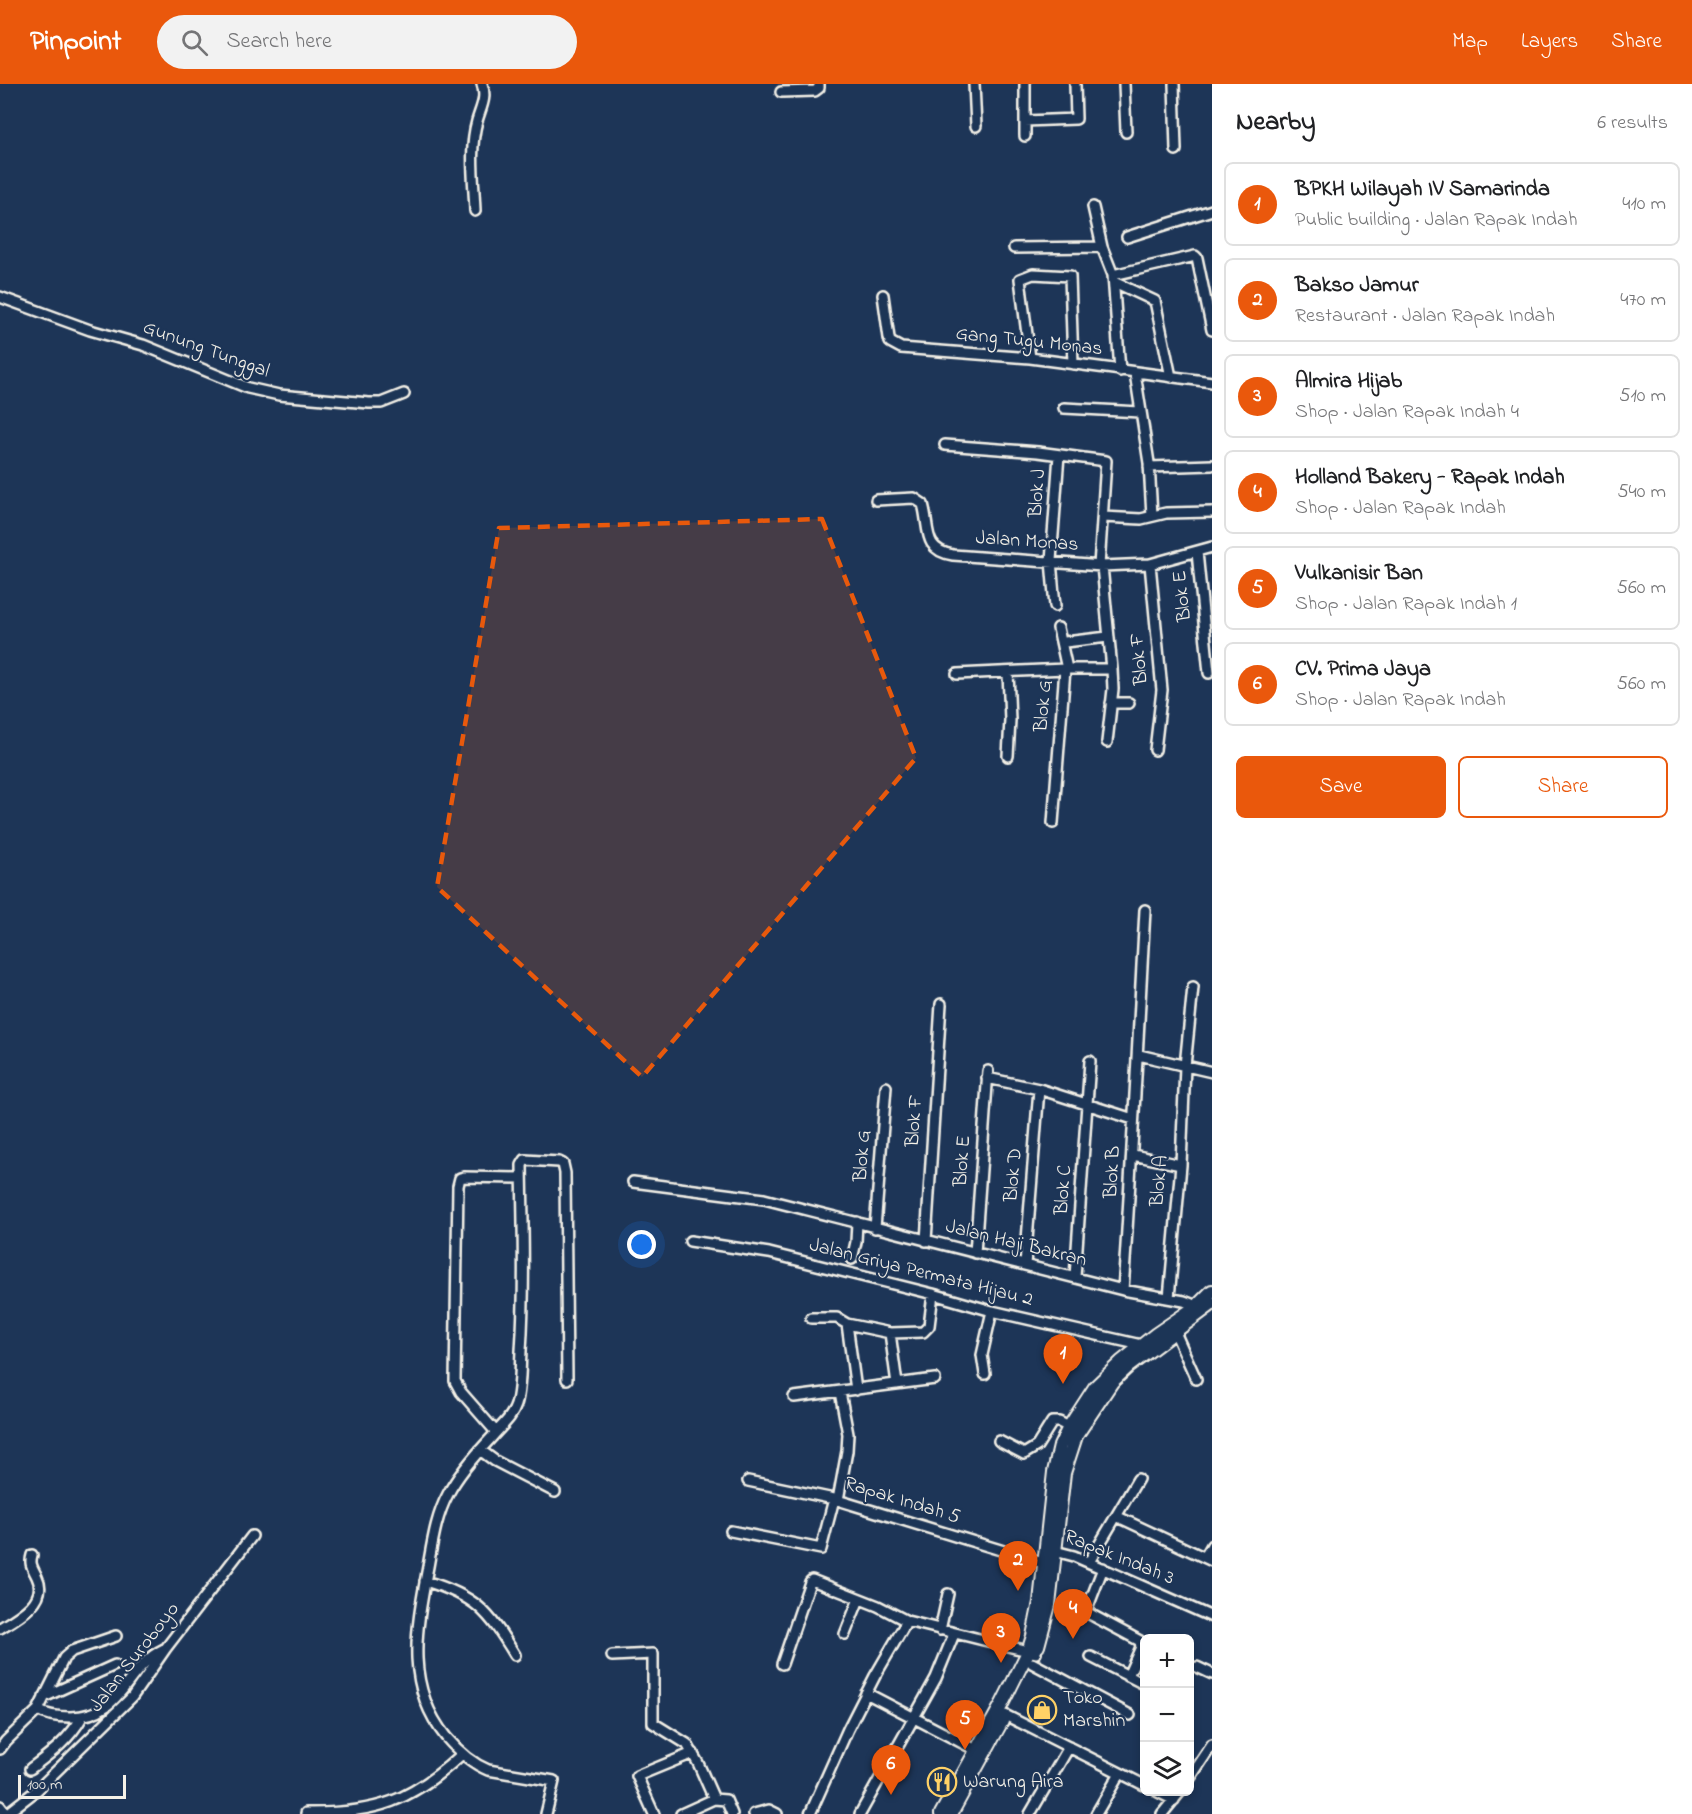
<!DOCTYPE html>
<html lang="en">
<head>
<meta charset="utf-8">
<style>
  :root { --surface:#fff; --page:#f2f2f2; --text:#202124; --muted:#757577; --line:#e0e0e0; --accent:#ea580c }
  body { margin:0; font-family:"Indie Flower",sans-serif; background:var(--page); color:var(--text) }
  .controls { position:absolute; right:18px; bottom:18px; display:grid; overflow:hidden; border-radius:9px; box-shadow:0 3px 9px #0003 }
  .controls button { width:54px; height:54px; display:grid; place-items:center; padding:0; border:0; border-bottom:2px solid var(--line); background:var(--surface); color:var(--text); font:30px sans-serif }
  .scale { position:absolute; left:18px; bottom:15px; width:108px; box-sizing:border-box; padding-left:6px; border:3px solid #f4f1e8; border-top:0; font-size:16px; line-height:21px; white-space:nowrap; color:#f4f1e8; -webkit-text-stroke:4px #1d3557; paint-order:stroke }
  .you { position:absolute; left:642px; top:1161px; width:21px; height:21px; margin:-15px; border:4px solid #fff; border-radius:50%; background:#1a73e8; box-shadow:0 0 0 9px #1a73e833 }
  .badge { display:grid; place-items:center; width:39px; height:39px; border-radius:50%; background:var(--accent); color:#fff; font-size:20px; font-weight:700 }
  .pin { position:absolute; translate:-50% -50px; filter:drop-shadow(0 2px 3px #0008) }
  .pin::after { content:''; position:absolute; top:32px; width:21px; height:18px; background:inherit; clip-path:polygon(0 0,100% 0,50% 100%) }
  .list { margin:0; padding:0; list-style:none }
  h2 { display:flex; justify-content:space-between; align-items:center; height:78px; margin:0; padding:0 24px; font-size:26px }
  h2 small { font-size:20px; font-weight:400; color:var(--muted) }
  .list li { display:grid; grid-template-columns:39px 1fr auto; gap:18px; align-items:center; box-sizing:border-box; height:84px; margin:0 12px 12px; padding:0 12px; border:2px solid var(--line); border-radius:9px }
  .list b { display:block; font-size:22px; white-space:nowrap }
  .list p { margin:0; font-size:20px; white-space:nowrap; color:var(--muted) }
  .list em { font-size:20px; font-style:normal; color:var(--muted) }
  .actions { display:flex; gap:12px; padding:18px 24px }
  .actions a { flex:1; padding:14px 0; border:2px solid var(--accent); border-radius:9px; text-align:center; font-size:21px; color:var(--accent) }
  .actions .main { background:var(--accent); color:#fff }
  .icon { flex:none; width:33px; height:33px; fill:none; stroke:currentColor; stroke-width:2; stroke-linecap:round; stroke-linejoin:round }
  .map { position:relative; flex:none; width:1212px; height:1730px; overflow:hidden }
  header { display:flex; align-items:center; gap:36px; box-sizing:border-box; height:84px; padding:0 30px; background:var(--accent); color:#fff }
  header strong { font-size:28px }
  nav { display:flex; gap:33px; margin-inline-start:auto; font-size:21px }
  .search { width:420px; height:54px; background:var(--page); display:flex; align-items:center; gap:15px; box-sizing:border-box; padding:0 21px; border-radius:33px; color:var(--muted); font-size:22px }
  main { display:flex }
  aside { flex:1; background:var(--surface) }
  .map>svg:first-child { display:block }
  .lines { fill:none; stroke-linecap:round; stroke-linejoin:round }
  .street-casing { stroke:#f4f1e8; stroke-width:14 }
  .secondary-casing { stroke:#f4f1e8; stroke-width:16 }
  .street { stroke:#1d3557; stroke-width:9 }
  .secondary { stroke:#1d3557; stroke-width:12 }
  .marked { fill:#e8590c; fill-opacity:0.2; stroke:#e8590c; stroke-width:4.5; stroke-dasharray:12 8; stroke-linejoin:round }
  .labels { text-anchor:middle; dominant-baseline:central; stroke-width:4.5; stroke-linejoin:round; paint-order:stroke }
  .street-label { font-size:20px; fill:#f4f1e8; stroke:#1d3557 }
  .poi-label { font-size:20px; fill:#f4f1e8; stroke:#1d3557; text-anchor:start }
</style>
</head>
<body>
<header>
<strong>Pinpoint</strong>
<div class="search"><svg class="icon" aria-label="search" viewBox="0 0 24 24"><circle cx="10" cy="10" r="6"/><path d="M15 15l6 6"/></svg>Search here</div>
<nav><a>Map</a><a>Layers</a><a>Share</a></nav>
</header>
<main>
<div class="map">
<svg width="1212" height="1730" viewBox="0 0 1212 1730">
  <rect width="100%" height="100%" fill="#1d3557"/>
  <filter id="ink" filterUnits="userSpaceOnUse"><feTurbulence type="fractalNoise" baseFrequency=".0167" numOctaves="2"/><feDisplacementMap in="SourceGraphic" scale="12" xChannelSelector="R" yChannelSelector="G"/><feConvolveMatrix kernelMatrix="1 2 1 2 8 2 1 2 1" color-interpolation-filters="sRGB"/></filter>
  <g filter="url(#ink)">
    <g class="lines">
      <g class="street-casing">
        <path id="street" d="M 974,0 L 976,42
          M 1025,0 L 1025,52
          M 1124,0 L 1126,48
          M 1174,0 L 1176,66
          M 781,8 L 815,7 L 819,4 L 819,0
          M 1025,37 L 1076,35 L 1075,0
          M 1093,123 L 1102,163 L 1113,191 L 1120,287
          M 475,127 C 474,98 469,65 477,37 C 481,23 487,14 482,0
          M 1127,153 L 1212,126
          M 1014,164 L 1102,163
          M 1113,191 L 1195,172 L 1197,174 L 1212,246
          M 1114,198 L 1155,217 L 1171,293
          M 883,211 L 889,254 L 890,258 L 901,264 L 1030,274 L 1212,298
          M 0,213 L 90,246 L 143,261 L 248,304 L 279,311 L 369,319 L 381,319 L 404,310
          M 1030,274 L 1020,195 L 1033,190 L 1070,192 L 1073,280
          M 1135,289 L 1149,379 L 1152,432
          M 1064,324 L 1140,328
          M 945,361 L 1038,368 L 1106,377 L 1099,482
          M 1149,383 L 1212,381
          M 876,416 L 914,414 L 923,420 C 930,444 922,466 953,471 L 1102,482 L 1150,480 L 1212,463
          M 1103,433 L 1141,435 L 1166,429 L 1212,428
          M 1197,468 L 1209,589
          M 1150,480 L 1162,606 L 1155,666
          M 1055,522 L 1051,477 L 1059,371
          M 1058,544 L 1067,585
          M 1065,558 L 1108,553
          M 1008,588 L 1010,636 L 1008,672
          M 957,590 L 1065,585
          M 1111,619 L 1129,619
          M 1107,658 L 1113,605 L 1112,585
          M 1053,739 L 1065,585 L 1112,585 L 1102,482
          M 1139,971 L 1212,988
          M 987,994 L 1039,1005 L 1133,1035
          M 1133,1071 L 1181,1081
          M 633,1098 L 764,1115 L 1123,1206 L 1184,1217 L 1197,1222
          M 875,1144 L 886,1003
          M 690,1157 L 769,1169 L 933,1210 L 992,1227 L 1141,1261
          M 926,1157 L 941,920
          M 975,1169 L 988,987
          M 852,1175 L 856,1158 L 857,1138
          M 1025,1181 L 1039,1005
          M 1075,1193 L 1090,977
          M 1123,1206 C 1132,1079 1138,953 1145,826
          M 1169,1214 L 1181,1081 L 1185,982 L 1193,903
          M 811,1234 L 837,1234 L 847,1240 L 890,1249 L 923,1248 L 929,1242 L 933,1210
          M 847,1240 L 856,1306
          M 1175,1248 L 1196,1295
          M 890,1249 L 897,1300
          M 985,1290 L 982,1271 L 992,1227
          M 794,1313 L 935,1295
          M 496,1348 L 461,1308 L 455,1297 L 458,1102 L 460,1094 L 464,1093 L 522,1094
          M 999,1357 L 1024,1370 L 1037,1362 L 1052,1338 L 1059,1338 L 1069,1343
          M 480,1366 L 495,1377 L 555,1408
          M 748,1397 L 834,1415 L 1043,1479
          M 838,1416 L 847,1367 L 848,1350 L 840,1308
          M 1116,1432 L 1212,1477
          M 731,1447 L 821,1465 L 834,1415
          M 1051,1466 L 1074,1472 L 1212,1533
          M 1205,1473 L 1212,1461
          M 1089,1478 L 1138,1395
          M 1103,1484 L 1086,1528 L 1140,1557 L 1141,1563 L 1128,1592
          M 425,1497 C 476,1512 488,1527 515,1571
          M 0,1544 C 17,1534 49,1517 37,1493 C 33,1484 29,1481 32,1471
          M 940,1546 L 948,1510
          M 845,1550 L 859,1515
          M 612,1572 L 653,1570 L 653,1639 L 687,1660 L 698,1679 L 714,1715 L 726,1716 L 732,1730
          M 1091,1573 L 1144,1600
          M 1032,1579 L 1130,1631
          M 782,1580 L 810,1498 L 812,1496 L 878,1522 L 907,1537 L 1036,1569
          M 1197,1583 L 1212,1590
          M 866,1609 L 976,1666
          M 44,1613 L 115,1581
          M 38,1626 C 47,1632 59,1633 70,1633 C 125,1632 123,1585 164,1565
          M 1005,1631 L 1144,1701
          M 0,1665 L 6,1657 L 38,1626 L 64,1574 L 72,1567 L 116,1552
          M 30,1685 C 51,1669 69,1656 82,1633
          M 1190,1694 L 1212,1661
          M 1158,1708 L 1174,1716
          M 0,1722 L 6,1730 L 37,1706 L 132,1613 L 166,1564 L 252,1452
          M 306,1729 C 376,1730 412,1717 462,1670
          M 546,1730 L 554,1697 L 488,1686 C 471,1679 458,1667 446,1653 C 405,1602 416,1547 427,1488 C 432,1462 435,1434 448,1410 C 459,1389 476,1370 492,1353 C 501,1342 512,1334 516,1321 C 521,1304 520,1284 521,1267 C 525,1205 523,1143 522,1081 L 525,1076 L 559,1078 L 563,1080 L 565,1089 L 567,1295
          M 654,1730 L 637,1692 L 693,1669
          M 681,1730 L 714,1715
          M 754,1730 L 769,1726 L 777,1730
          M 810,1730 L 848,1645 L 875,1592 L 907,1537
          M 860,1730 L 936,1594 L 954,1550
          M 1030,1730 L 1069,1663
          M 1096,1730 L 1120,1689
          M 1162,1730 L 1180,1708"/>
      </g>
      <g class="secondary-casing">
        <path id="secondary" d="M 1038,1562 L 1049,1521 L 1064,1389 L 1076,1352 L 1112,1298 L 1129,1282 L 1212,1220
          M 941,1730 L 1002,1620 L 1028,1568 L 1033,1552 L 1040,1518 L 1054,1388 L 1060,1362 L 1069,1343 L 1095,1303 L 1121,1278 L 1156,1250 L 1197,1222 L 1212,1207
          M 951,1730 L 1002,1637"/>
      </g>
      <use href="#street" class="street"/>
      <use href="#secondary" class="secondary"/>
    </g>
  </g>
  <path class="marked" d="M 822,435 L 916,674 L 642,993 L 437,803 L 499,444 Z"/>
  <defs>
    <g id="shop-ring" transform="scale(1.5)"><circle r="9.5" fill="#1d3557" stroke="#ffd166" stroke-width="1.5"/><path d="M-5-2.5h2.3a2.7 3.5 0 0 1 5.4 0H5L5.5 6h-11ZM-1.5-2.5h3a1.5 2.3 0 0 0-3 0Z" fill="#ffd166"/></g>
    <g id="restaurant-ring" transform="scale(1.5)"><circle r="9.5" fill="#1d3557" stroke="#ffd166" stroke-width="1.5"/><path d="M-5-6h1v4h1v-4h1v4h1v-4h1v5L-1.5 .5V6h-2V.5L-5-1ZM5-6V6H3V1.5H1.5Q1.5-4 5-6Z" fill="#ffd166"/></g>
  </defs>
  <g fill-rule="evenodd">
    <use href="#shop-ring" x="1042" y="1626"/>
    <use href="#restaurant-ring" x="942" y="1698"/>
  </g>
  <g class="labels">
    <g class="street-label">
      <text transform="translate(1029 258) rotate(6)">Gang Tugu Monas</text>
      <text transform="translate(206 266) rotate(20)">Gunung Tunggal</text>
      <text transform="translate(1038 409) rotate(-86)">Blok J</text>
      <text transform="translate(1027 458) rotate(4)">Jalan Monas</text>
      <text transform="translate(1183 512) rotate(-96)">Blok E</text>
      <text transform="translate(1140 575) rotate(-95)">Blok F</text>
      <text transform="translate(1044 622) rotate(-85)">Blok G</text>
      <text transform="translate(915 1037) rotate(-86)">Blok F</text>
      <text transform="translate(863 1072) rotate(-86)">Blok G</text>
      <text transform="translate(963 1077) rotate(-86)">Blok E</text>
      <text transform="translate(1113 1088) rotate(-87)">Blok B</text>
      <text transform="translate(1014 1091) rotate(-85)">Blok D</text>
      <text transform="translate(1160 1097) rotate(-85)">Blok A</text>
      <text transform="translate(1064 1106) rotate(-86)">Blok C</text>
      <text transform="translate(1016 1160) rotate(14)">Jalan Haji Bakran</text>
      <text transform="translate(921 1189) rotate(14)">Jalan Griya Permata Hijau 2</text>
      <text transform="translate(902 1417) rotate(17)">Rapak Indah 5</text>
      <text transform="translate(1119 1474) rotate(22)">Rapak Indah 3</text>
      <text transform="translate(135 1574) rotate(-52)">Jalan Suroboyo</text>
    </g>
    <g class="poi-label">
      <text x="1063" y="1614">Toko<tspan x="1063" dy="23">Marshin</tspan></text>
      <text x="963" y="1698">Warung Aira</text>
    </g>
  </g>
</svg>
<div class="controls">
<button>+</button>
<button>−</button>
<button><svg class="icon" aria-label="layers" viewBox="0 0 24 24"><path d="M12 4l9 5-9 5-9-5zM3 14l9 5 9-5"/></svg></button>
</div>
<div class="scale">100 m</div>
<div class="you"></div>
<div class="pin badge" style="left:1063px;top:1300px">1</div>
<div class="pin badge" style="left:1018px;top:1507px">2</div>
<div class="pin badge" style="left:1001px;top:1579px">3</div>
<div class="pin badge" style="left:1073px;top:1555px">4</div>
<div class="pin badge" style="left:965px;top:1666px">5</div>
<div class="pin badge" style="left:891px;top:1711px">6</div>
</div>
<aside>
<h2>Nearby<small>6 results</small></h2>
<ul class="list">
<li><span class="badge">1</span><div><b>BPKH Wilayah IV Samarinda</b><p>Public building · Jalan Rapak Indah</p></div><em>410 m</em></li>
<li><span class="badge">2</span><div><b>Bakso Jamur</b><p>Restaurant · Jalan Rapak Indah</p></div><em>470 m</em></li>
<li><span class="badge">3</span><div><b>Almira Hijab</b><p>Shop · Jalan Rapak Indah 4</p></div><em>510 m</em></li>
<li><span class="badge">4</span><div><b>Holland Bakery - Rapak Indah</b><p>Shop · Jalan Rapak Indah</p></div><em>540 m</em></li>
<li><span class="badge">5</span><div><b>Vulkanisir Ban</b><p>Shop · Jalan Rapak Indah 1</p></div><em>560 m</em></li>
<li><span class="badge">6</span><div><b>CV. Prima Jaya</b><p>Shop · Jalan Rapak Indah</p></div><em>560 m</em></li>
</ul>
<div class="actions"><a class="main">Save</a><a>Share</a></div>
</aside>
</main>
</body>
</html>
